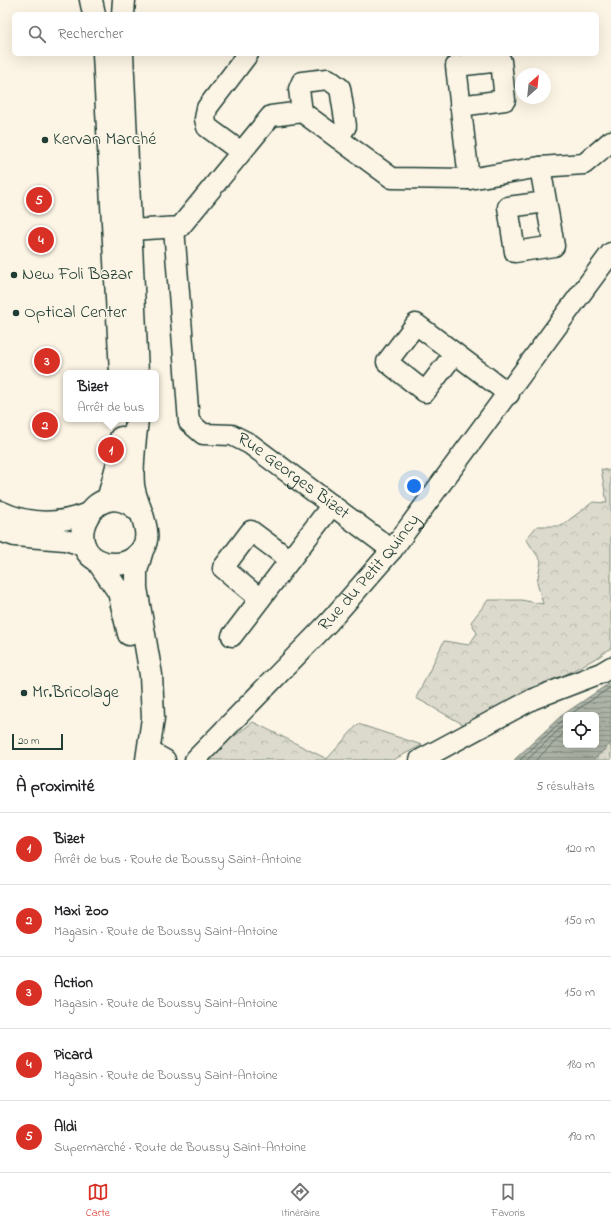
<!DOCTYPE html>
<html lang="fr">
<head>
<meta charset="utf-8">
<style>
  :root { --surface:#fff; --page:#f6f6f6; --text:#202124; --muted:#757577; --line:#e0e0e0; --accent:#d93025 }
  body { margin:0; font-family:"Indie Flower",sans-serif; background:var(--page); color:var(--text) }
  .controls { position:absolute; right:12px; bottom:12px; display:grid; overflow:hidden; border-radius:6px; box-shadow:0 4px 16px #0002 }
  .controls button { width:36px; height:36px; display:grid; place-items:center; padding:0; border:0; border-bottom:1px solid var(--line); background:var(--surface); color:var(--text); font:20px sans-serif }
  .compass { position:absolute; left:515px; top:68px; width:36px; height:36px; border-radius:50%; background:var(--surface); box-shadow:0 4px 16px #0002; rotate:27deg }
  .scale { position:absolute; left:12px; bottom:10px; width:51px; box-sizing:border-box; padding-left:4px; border:2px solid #1f3d34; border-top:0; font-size:11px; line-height:14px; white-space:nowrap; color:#1f3d34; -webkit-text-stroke:3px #fcf5e5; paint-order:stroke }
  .you { position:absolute; left:414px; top:486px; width:14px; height:14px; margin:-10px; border:3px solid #fff; border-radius:50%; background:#1a73e8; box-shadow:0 0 0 6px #1a73e833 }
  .badge { display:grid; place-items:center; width:26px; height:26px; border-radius:50%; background:var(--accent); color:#fff; font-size:13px; font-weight:700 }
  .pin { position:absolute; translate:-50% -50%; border:2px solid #fff; box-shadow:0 1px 4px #0006 }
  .popup { position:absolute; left:63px; top:370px; width:96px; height:52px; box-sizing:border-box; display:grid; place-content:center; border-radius:6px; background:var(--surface); filter:drop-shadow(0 1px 3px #0005); font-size:13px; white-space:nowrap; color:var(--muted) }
  .popup b { font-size:15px; color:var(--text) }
  .popup::after { content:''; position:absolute; left:50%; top:100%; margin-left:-8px; border:8px solid transparent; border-top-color:var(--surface) }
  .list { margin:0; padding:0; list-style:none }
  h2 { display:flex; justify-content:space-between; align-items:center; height:52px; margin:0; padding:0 16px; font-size:17px }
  h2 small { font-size:13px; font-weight:400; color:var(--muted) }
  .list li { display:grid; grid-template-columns:26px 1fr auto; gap:12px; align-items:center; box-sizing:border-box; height:72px; padding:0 16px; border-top:1px solid var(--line) }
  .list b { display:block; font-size:15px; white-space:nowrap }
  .list p { margin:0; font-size:13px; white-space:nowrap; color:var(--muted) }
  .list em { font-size:13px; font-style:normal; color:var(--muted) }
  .icon { flex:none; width:22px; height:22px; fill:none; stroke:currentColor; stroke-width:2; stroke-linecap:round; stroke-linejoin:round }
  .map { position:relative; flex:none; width:611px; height:760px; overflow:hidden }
  .search { position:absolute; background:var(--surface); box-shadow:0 4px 16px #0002; left:12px; right:12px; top:12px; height:44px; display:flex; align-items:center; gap:10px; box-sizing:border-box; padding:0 14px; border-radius:6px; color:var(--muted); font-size:15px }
  .sheet { height:412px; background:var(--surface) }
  nav { display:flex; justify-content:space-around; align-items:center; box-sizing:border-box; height:56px; border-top:1px solid var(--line); background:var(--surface); font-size:11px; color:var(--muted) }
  nav a { display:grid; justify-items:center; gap:2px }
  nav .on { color:var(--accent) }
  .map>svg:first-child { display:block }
  .grass { fill:url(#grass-dots); stroke:#7e8c80 }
  .forest { fill:url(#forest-crowns); stroke:#7e8c80 }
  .water { fill:url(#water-rules); stroke:#758479; fill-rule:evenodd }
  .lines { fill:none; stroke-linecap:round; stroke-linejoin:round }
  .shore { stroke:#586c62; stroke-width:1 }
  .minor-casing { stroke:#1f3d34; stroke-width:23 }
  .major-casing { stroke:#1f3d34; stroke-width:25 }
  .minor { stroke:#fcf5e5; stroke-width:20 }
  .major { stroke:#fcf5e5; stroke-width:22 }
  .poi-dot { fill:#1f3d34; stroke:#fcf5e5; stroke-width:1.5 }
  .labels { text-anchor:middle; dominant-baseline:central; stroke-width:3; stroke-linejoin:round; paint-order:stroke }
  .poi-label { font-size:18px; fill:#1f3d34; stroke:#fcf5e5; text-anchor:start }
  .street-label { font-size:18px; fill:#1f3d34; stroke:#fcf5e5 }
</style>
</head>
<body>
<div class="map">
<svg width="611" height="760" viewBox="0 0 611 760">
  <defs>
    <pattern id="grass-dots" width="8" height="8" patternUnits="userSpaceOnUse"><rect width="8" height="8" fill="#dcdacc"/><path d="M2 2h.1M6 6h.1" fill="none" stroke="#bcbcb0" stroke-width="1.8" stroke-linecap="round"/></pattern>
    <pattern id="forest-crowns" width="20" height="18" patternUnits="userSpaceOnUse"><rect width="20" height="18" fill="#dcdacc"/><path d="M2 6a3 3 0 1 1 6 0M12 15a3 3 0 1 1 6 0" fill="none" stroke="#bcbcb0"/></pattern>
    <pattern id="water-rules" width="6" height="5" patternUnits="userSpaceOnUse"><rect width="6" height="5" fill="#aeb3a7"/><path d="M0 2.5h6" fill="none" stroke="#8d9389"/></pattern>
  </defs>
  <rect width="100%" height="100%" fill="#fcf5e5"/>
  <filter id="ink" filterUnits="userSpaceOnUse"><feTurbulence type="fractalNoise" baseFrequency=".025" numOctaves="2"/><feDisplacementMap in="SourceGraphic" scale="8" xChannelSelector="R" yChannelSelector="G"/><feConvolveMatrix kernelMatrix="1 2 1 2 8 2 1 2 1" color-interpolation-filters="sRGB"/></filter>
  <g filter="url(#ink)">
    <path class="grass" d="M 611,743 L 611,760 L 593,760 Z"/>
    <path class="forest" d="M 601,469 L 611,471 L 611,648 L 600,656 L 468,727 L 416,698 L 444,641 L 469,645 L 477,633 L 471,622 L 488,600 L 521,600 L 543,604 L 537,583 L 541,561 L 526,539 L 537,526 L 561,526 L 593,502 L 607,503 Z
      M 253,722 L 327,759 L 358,724 L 422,745 L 393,760 L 205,760 L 204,759 Z"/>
    <path class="water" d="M 611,682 L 611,743 L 593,760 L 514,760 L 561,716 ZM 566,715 L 596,715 L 596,745 L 566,745 Z"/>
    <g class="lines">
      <path class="shore" d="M 569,715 L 611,687
        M 520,760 L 566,717
        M 527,760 L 566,723
        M 536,760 L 566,731"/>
      <g class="minor-casing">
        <g id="minor">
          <path d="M 460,106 L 505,100 L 501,61 L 456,66 L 469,179"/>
          <path d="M 302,112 L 299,89 L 302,82 L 328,79 L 340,88 L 346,126 L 338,138"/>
          <path d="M 241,152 L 207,127 L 205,119 L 207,108 L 248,54"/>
          <path d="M 540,167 L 554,246 L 515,252 L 508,207 L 546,202"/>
          <path id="s1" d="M 174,228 L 189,422 L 203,434 L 232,435 L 250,444 L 392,550"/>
          <path d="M 130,230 L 180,227 L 271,116 L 302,112 L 392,178 L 469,179 L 540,167 L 584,164 L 611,141"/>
          <path d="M 455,353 L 425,392 L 387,362 L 416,324 L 509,394"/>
          <path d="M 0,511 C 29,525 58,525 88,513"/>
          <path d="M 0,531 L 15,536 L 65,540 L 85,546"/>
          <path d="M 260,599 L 223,568 L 251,531 L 290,560"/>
          <path d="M 232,636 L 332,505"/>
          <path d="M 149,751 L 165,760"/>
          <path id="s2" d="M 195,760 L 329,622 L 392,550 L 611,253"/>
          <path d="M 420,760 L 533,699 L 601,673 L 611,667"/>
        </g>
      </g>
      <g class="major-casing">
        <path id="major" d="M 91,0 L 94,14
          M 123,14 L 124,0
          M 104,54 L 121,373
          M 122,54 L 137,373
          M 137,419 C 135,441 131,463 133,485 C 136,510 161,538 134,558 C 126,564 115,565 105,563 C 55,550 97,467 141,513
          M 108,500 L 119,459 L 121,438
          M 142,550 L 136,571 L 136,588 L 151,675 L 153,718 L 147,760
          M 97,560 L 119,592 L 129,634"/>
      </g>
      <use href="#minor" class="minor"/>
      <use href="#major" class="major"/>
    </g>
  </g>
  <g class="poi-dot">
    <circle cx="45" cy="140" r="4"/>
    <circle cx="14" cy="275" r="4"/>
    <circle cx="16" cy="313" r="4"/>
    <circle cx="24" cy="693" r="4"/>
  </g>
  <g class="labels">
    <g class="poi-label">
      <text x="53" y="140">Kervan Marché</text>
      <text x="22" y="275">New Foli Bazar</text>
      <text x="24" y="313">Optical Center</text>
      <text x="32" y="693">Mr.Bricolage</text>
    </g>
    <g class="street-label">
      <text stroke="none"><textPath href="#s1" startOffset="316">Rue Georges Bizet</textPath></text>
      <text stroke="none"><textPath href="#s2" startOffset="256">Rue du Petit Quincy</textPath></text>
    </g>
  </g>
</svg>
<div class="controls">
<button><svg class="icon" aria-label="locate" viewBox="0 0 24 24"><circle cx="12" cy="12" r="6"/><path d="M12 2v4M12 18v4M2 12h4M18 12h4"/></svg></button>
</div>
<svg class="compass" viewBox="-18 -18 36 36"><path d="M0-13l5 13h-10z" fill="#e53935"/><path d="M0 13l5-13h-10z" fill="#757577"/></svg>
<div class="scale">20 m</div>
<div class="you"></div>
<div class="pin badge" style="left:111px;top:450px">1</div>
<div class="popup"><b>Bizet</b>Arrêt de bus</div>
<div class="pin badge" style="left:45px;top:425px">2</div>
<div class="pin badge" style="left:47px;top:361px">3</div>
<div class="pin badge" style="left:41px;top:240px">4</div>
<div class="pin badge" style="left:39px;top:200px">5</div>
<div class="search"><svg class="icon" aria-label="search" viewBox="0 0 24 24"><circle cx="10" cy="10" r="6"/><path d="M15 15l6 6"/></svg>Rechercher</div>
</div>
<section class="sheet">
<h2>À proximité<small>5 résultats</small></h2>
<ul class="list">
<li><span class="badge">1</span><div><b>Bizet</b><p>Arrêt de bus · Route de Boussy Saint-Antoine</p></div><em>120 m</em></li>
<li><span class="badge">2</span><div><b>Maxi Zoo</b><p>Magasin · Route de Boussy Saint-Antoine</p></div><em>150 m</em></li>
<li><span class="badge">3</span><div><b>Action</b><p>Magasin · Route de Boussy Saint-Antoine</p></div><em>150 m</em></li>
<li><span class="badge">4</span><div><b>Picard</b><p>Magasin · Route de Boussy Saint-Antoine</p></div><em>180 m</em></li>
<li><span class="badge">5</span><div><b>Aldi</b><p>Supermarché · Route de Boussy Saint-Antoine</p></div><em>190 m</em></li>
</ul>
</section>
<nav>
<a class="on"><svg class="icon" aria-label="map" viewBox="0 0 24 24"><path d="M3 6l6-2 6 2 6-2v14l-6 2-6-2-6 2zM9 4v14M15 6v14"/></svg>Carte</a>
<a><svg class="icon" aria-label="directions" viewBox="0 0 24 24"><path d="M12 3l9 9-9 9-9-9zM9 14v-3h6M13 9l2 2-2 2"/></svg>Itinéraire</a>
<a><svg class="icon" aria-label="saved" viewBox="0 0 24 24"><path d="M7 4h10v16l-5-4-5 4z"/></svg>Favoris</a>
</nav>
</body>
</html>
